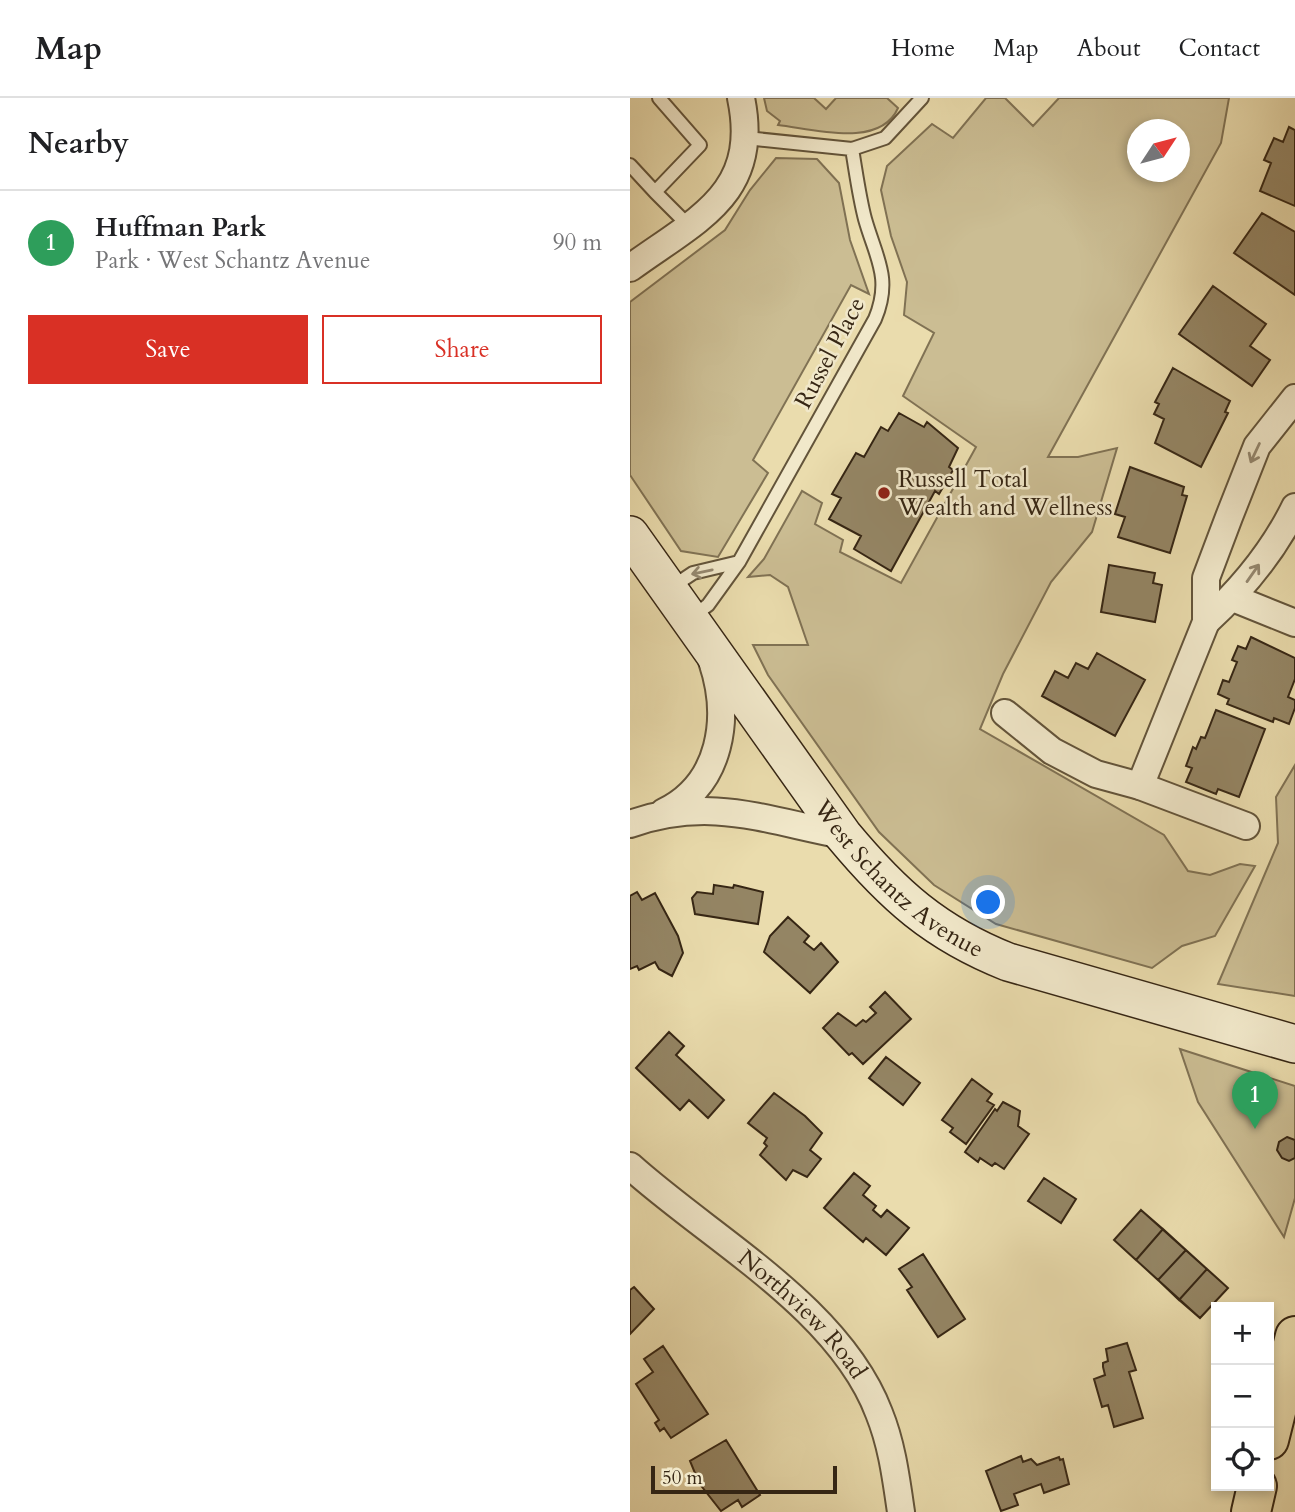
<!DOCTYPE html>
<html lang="en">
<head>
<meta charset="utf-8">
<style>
  :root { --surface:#fff; --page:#f2f2f2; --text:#202124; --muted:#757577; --line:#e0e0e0; --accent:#d93025 }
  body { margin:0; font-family:Cardo,serif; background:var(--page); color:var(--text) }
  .controls { position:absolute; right:21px; bottom:21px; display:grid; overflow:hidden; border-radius:0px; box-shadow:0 4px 10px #0003 }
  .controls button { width:63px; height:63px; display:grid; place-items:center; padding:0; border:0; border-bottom:2px solid var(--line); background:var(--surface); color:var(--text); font:35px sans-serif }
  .compass { position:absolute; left:497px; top:21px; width:63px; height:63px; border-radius:50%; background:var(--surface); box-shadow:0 4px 10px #0003; rotate:54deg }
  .scale { position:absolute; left:21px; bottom:18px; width:186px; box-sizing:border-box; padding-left:7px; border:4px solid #362614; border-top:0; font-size:19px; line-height:24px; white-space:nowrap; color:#362614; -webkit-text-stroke:5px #f1e8ca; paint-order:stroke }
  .you { position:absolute; left:359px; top:805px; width:24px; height:24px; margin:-18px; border:5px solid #fff; border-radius:50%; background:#1a73e8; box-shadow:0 0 0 10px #1a73e833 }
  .badge { display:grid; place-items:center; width:46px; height:46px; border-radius:50%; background:var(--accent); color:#fff; font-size:23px; font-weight:700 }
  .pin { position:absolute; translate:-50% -58px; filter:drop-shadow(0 2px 4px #0008) }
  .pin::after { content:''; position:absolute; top:37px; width:24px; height:21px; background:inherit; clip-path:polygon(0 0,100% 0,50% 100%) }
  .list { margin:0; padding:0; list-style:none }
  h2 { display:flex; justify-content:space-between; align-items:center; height:91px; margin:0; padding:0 28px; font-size:30px }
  h2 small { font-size:23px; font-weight:400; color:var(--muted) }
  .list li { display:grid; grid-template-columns:46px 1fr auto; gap:21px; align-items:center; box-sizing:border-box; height:105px; padding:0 28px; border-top:2px solid var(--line) }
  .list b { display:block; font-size:26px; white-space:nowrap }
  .list p { margin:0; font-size:23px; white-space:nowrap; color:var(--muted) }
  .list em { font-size:23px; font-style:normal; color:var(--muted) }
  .actions { display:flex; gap:14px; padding:21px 28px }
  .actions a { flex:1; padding:16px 0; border:2px solid var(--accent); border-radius:0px; text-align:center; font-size:24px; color:var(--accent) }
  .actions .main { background:var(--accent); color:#fff }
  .icon { flex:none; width:38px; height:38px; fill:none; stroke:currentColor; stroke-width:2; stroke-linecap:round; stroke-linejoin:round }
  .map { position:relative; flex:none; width:665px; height:1414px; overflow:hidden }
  header { display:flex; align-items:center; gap:42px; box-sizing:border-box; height:98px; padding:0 35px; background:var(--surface); border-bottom:2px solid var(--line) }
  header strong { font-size:33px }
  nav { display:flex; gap:38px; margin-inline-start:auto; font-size:24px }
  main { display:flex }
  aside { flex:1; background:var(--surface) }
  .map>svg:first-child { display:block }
  .green { fill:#cbbd93; stroke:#807254; stroke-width:2; fill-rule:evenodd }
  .building { fill:#948564; stroke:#362614; stroke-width:2 }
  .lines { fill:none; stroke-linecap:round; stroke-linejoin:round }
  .service-casing { stroke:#63543a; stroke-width:16 }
  .minor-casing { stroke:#63543a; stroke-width:30 }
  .secondary-casing { stroke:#362614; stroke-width:40 }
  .primary-casing { stroke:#362614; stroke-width:42 }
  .service { stroke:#f1e8ca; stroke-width:12 }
  .minor { stroke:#f1e8ca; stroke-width:26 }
  .secondary { stroke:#f1e8ca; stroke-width:37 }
  .primary { stroke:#eadcad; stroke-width:38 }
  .oneway { stroke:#94876f }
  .poi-dot { fill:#8f2418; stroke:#f1e8ca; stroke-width:2.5 }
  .labels { text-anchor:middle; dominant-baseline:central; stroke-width:5; stroke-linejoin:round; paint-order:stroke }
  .street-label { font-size:24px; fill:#362614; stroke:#f1e8ca }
  .poi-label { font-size:24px; fill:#362614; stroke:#f1e8ca; text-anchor:start }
</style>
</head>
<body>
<header>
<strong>Map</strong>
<nav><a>Home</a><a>Map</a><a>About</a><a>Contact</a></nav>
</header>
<main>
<aside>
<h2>Nearby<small></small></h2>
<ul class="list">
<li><span class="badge" style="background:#2e9e5b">1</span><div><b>Huffman Park</b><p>Park · West Schantz Avenue</p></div><em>90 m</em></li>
</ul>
<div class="actions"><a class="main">Save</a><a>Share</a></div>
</aside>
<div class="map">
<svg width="665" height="1414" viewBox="0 0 665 1414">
  <rect width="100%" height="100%" fill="#eadcad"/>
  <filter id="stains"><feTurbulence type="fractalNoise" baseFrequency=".00286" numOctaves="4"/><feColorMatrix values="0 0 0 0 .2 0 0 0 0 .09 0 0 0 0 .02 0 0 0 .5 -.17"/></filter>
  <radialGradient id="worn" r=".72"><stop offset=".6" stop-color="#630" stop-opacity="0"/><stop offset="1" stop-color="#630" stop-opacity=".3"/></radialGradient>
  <path class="green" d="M 134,0 L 184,0 L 196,11 L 206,0 L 257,0 L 268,10 C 250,51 183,31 148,27 L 150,23 L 137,13 Z
    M 356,0 L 375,0 L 403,28 L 429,0 L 599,0 L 591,45 L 418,359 L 448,359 L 487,350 L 462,434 L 421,484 L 373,576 L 350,631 L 534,737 L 558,773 L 580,777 L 610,766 L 625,768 L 585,838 L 552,848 L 522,870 L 366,826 L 304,787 L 249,734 L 138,577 L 123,547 L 178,547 L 158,489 L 140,477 L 118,479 L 134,461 L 172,393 L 192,405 L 185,426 L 213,442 L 210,454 L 271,485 L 346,349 L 273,298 L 304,235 L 274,217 L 277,184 L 261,138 L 251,92 L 257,68 L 302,26 L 323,40 ZM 508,32 L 550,32 L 550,74 L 508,74 Z
    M 146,60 L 187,61 L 209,85 L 220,142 L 239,196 L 221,187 L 123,362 L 138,375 L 88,459 L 51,453 L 0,377 L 0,204 L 95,132 L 120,92 Z
    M 665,667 L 665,898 L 588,886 L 648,745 L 646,699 Z
    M 550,951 L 665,988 L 665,1100 L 654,1139 L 568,1004 Z"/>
  <path class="building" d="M 659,29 L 665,32 L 665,108 L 630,93 L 641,65 L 634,62 L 644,40 L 653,44 Z
    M 632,115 L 665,134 L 665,197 L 604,155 Z
    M 583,188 L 636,226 L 620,248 L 640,262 L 622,288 L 549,236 Z
    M 543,270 L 600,303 L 595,314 L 598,315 L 571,369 L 525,345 L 534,321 L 524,316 L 529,306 L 525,304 Z
    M 269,315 L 294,329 L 297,324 L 328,350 L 319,369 L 323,372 L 309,396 L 305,393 L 261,473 L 224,451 L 231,438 L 199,421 L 211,400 L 202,396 L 226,355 L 234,359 L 251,329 L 258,333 Z
    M 500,369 L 554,389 L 552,397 L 557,398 L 540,455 L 488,439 L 495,419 L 485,416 Z
    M 479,467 L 525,475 L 523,485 L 532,487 L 525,524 L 471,514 Z
    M 621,539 L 665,560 L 665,581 L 658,599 L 665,602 L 665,610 L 659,626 L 644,620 L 643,624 L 597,606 L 599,601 L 588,596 L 593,582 L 599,584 L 607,564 L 602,562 L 608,548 L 616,551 Z
    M 467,555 L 515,582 L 485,638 L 412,598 L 425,573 L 438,580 L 446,565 L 458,571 Z
    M 586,612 L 635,631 L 609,699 L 588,691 L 586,696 L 556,684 L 562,670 L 556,668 L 563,649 L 566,651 L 571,639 L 575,640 Z
    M 84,787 L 103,790 L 104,787 L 133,794 L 128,826 L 65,816 L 62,800 L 67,794 L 83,796 Z
    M 7,794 L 12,802 L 25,795 L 48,838 L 53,855 L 42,878 L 29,871 L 25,864 L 9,872 L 7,868 L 0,871 L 0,798 Z
    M 158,819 L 179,838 L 174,844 L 184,852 L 191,845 L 208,864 L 180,895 L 134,854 L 140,838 Z
    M 255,894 L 281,921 L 233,966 L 222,955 L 219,957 L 193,930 L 208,915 L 226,928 L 233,922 L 236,924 L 246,915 L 240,909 Z
    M 39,934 L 54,948 L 46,957 L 94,1002 L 78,1020 L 59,1002 L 50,1012 L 6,970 Z
    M 256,959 L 290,985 L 273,1007 L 239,980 Z
    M 342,981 L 362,996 L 357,1003 L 364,1007 L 336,1046 L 320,1034 L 323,1030 L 312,1022 Z
    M 144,995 L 175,1018 L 192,1035 L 180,1052 L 191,1061 L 177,1079 L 163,1072 L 156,1082 L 130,1057 L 137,1048 L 134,1045 L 137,1040 L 118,1025 Z
    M 373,1004 L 390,1013 L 388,1028 L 399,1036 L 374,1071 L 365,1065 L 362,1068 L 350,1060 L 348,1064 L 335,1054 L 365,1011 L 367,1013 Z
    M 657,1039 L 665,1042 L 665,1060 L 659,1063 L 652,1060 L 647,1052 L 649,1044 Z
    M 224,1075 L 240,1088 L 233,1097 L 246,1108 L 243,1112 L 251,1119 L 257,1112 L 279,1130 L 256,1157 L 236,1140 L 233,1144 L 194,1110 Z
    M 414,1080 L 446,1101 L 431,1125 L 398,1103 Z
    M 511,1112 L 598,1190 L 570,1220 L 484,1142 Z
    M 511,1112 L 533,1131 L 506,1162 L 484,1142 Z
    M 533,1131 L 556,1152 L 528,1182 L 506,1162 Z
    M 556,1152 L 577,1171 L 549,1202 L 528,1182 Z
    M 293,1156 L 335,1221 L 308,1239 L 277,1192 L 282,1189 L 269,1171 Z
    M 577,1171 L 598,1190 L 570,1220 L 549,1202 Z
    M 4,1189 L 24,1211 L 0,1236 L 0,1192 Z
    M 497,1245 L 506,1272 L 499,1274 L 513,1320 L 484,1329 L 478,1307 L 472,1309 L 464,1281 L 475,1277 L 473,1269 L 473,1265 L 478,1263 L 476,1251 Z
    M 33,1248 L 78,1316 L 41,1340 L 34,1330 L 30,1333 L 25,1325 L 29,1322 L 6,1286 L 23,1274 L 14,1261 Z
    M 96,1342 L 130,1397 L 112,1409 L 108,1402 L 91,1413 L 69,1385 L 60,1363 Z
    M 391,1358 L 393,1364 L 401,1361 L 407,1367 L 429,1359 L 430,1362 L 433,1361 L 439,1386 L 414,1395 L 411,1386 L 384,1396 L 388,1407 L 371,1413 L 356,1373 Z"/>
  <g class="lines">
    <g class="service-casing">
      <path id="service" d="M 29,0 L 70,47 L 25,94 L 58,127
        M 116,40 L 222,51 L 255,40 L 292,0
        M 0,67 L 25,94
        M 42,489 L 63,475 L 109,464
        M 62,519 L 78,507 L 109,464 L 245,221 C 262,180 246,160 235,121 C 229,98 226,74 222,51"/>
    </g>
    <g class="minor-casing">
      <g id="minor">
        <path d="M 0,170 C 67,121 131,96 111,0"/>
        <path d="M 603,500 L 665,525"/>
        <path d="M 576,524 C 612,491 643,454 665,409"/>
        <path d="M 375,615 L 422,653 L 466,676 L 510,688 L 616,728"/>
        <path d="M 510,688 L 576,524 L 576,480 L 599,419 L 627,348 L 665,300"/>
        <path d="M 34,714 C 92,686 101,619 82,563"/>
        <path d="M 0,726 C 80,698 134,722 213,737"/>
        <path id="s1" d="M 0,1068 C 81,1141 209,1210 249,1315 C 262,1347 266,1380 271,1414"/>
      </g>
    </g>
    <g class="secondary-casing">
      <g id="secondary">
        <path id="s2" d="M 0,437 L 213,737 C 263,797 305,835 378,864 L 665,946"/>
      </g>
    </g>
    <g class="primary-casing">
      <path id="primary" d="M 639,1342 L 665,1238
        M 621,1414 L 627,1388"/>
    </g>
    <use href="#service" class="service"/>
    <use href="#minor" class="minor"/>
    <use href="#secondary" class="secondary"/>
    <use href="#primary" class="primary"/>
  </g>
  <defs><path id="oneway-shaft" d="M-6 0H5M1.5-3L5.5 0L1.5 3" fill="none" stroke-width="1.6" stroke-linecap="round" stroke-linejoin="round" transform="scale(1.75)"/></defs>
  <g class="oneway">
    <use href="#oneway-shaft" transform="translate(625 355) rotate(115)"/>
    <use href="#oneway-shaft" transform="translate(72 474) rotate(168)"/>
    <use href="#oneway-shaft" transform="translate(623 475) rotate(-55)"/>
  </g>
  <circle class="poi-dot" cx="254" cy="395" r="7"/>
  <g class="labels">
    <g class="street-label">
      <text transform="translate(200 255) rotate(-62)">Russel Place</text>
      <text stroke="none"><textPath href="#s2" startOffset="439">West Schantz Avenue</textPath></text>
      <text stroke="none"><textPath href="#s1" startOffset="228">Northview Road</textPath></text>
    </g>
    <g class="poi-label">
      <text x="268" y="381">Russell Total<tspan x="268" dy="28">Wealth and Wellness</tspan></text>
    </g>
  </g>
  <rect width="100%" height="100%" filter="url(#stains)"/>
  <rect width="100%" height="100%" fill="url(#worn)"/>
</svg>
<div class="controls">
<button>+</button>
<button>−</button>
<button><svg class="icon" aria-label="locate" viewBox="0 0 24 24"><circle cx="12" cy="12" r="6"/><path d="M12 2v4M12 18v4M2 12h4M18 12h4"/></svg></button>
</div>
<svg class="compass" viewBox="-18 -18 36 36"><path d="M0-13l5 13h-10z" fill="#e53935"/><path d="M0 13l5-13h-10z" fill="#757577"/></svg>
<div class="scale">50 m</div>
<div class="you"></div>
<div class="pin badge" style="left:625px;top:1031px;background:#2e9e5b">1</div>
</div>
</main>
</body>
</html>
